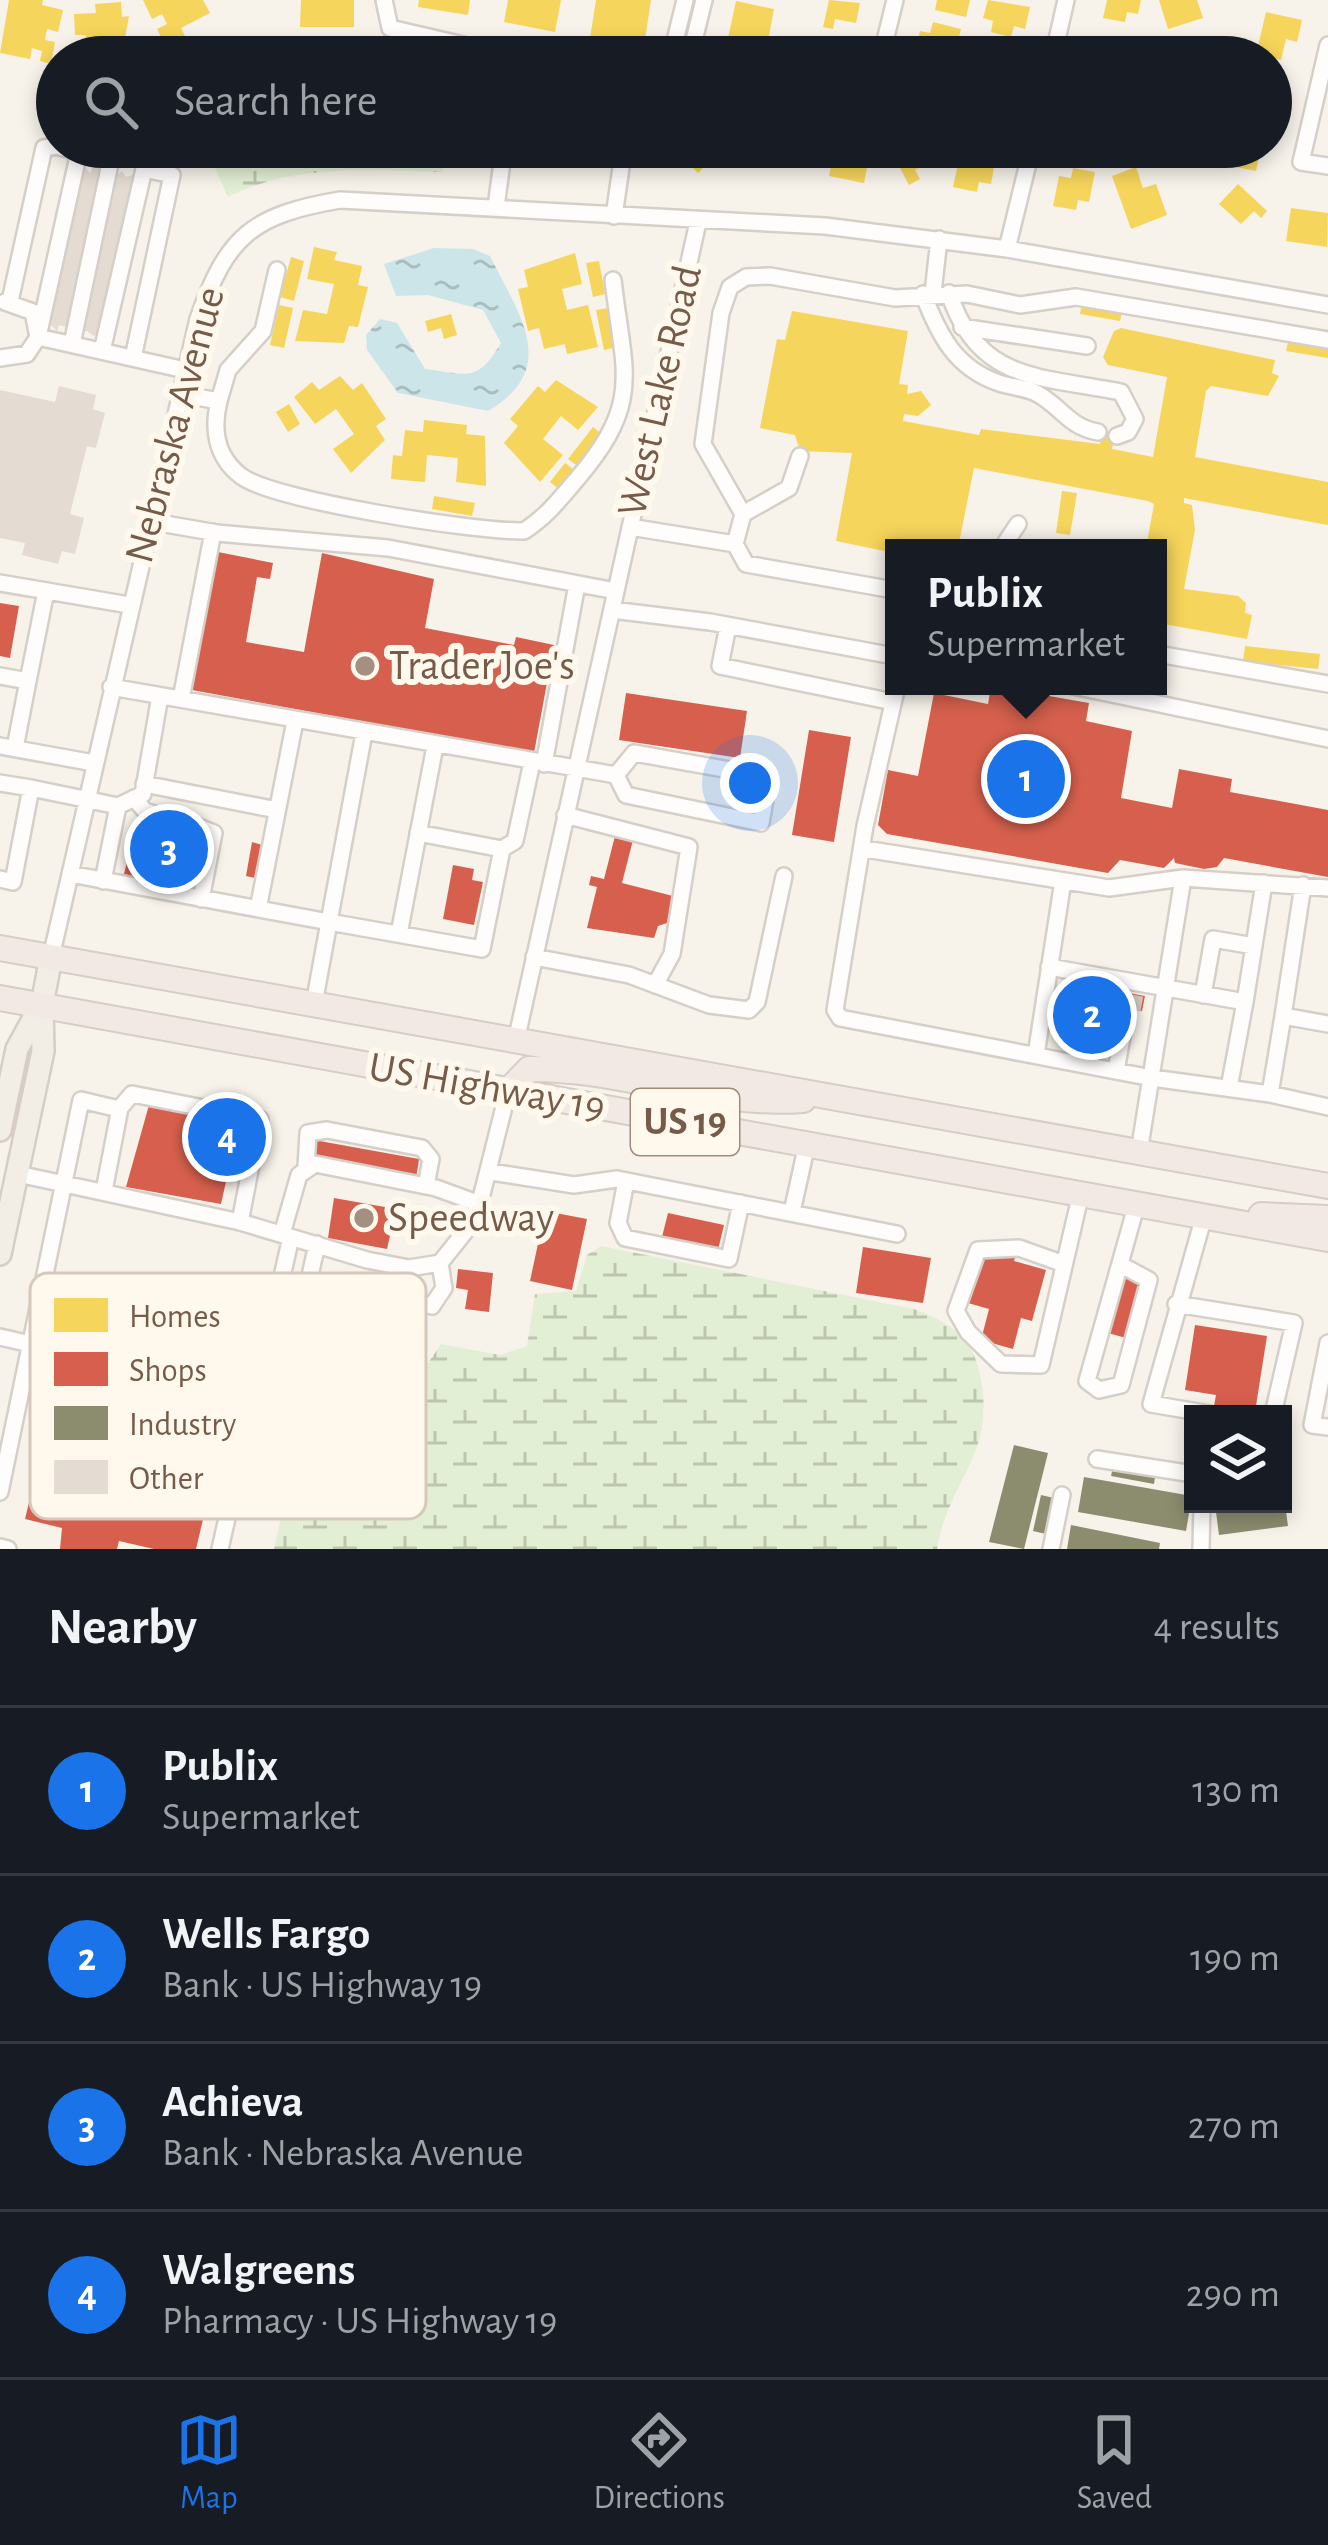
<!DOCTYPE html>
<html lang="en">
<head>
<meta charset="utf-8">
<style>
  :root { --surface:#171b24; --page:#242831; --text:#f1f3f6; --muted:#9ea1a6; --line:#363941; --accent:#1a73e8 }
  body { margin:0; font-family:"Alegreya Sans",sans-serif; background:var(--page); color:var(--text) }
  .controls { position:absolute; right:36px; bottom:36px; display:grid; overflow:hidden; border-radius:0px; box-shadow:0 6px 18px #0003 }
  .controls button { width:108px; height:108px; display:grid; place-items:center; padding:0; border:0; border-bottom:3px solid var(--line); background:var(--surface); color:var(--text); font:60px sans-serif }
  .you { position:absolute; left:750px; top:783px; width:42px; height:42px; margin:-30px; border:9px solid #fff; border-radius:50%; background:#1a73e8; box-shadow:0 0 0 18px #1a73e833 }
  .badge { display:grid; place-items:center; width:78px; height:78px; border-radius:50%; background:var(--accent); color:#fff; font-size:39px; font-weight:700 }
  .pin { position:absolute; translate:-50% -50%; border:6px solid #fff; box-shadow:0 3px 12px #0006 }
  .popup { position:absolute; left:885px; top:539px; width:282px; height:156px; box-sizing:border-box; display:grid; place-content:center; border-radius:0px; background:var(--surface); filter:drop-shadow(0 3px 9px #0005); font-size:39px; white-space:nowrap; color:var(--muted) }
  .popup b { font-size:45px; color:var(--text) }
  .popup::after { content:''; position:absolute; left:50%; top:100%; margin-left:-24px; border:24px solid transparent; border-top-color:var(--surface) }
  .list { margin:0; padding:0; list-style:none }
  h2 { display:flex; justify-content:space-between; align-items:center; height:156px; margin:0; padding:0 48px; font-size:51px }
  h2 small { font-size:39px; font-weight:400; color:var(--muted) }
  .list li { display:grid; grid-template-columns:78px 1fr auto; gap:36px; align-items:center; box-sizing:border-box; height:168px; padding:0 48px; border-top:3px solid var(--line) }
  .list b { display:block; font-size:45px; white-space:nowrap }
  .list p { margin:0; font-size:39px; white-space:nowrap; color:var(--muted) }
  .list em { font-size:39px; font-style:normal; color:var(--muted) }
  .icon { flex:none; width:66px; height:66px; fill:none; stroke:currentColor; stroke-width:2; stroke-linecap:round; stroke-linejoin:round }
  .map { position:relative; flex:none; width:1328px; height:1549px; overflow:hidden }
  .search { position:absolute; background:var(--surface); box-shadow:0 6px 18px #0003; left:36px; right:36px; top:36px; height:132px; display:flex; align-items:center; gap:30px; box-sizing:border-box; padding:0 42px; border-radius:66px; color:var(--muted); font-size:45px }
  .sheet { height:828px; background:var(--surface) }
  nav { display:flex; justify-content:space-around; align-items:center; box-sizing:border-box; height:168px; border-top:3px solid var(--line); background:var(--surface); font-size:33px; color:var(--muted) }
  nav a { display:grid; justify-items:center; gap:6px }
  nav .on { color:var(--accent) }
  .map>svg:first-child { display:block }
  .wetland { fill:url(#wetland-marsh) }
  .water { fill:url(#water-ripples) }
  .homes { fill:#f6d55c }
  .shops { fill:#d6604d }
  .industry { fill:#8c8c6e }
  .building { fill:#e4dbd2 }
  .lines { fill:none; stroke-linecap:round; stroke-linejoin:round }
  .minor-tunnel { stroke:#d7cdc2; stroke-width:15; stroke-dasharray:15 8; stroke-linecap:butt }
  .minor-casing { stroke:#d6cfc8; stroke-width:20 }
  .major-casing { stroke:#d6cdc6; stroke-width:26 }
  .highway-casing { stroke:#d6cdc6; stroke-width:28 }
  .minor { stroke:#fefdfc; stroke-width:15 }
  .major { stroke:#f2eee5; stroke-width:21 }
  .highway { stroke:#f2e9e4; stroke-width:24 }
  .poi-dot { fill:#a49082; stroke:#fff8ec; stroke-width:4.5 }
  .labels { text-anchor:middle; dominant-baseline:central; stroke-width:12; stroke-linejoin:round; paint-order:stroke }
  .shield { fill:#fff8ec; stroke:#a08a7a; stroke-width:3 }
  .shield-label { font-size:39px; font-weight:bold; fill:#775b49 }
  .street-label { font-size:42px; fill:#775b49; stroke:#fff8ec }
  .poi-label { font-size:42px; fill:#775b49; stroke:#fff8ec; text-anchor:start }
  .key { fill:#fff8ec; stroke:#d6c9bb; stroke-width:3 }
  .key-label { font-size:33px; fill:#775b49 }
</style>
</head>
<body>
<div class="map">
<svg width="1328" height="1549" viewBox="0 0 1328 1549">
  <defs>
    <pattern id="wetland-marsh" width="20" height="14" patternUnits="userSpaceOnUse" patternTransform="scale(3)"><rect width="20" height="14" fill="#e3efd5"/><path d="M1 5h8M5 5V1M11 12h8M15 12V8" fill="none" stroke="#bdc5af"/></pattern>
    <pattern id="water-ripples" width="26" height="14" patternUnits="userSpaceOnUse" patternTransform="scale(3)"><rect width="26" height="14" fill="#cce5e8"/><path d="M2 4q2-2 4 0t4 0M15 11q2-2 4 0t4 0" fill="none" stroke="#aabdbe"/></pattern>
  </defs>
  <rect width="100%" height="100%" fill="#f7f3eb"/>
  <path class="wetland" d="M 147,147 L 450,147 L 442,172 C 366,170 297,163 228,197 L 213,164 Z
    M 601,1246 L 914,1309 C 946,1321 970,1334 979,1370 C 999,1454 949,1477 937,1549 L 274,1549 L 291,1470 L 356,1468 L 441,1344 L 500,1355 L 527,1346 L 535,1294 L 576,1291 L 587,1255 Z"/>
  <path class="water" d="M 434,248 L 473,249 L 490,256 C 519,315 561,368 488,411 L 398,393 L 367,350 L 366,335 L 380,319 L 397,323 L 425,369 C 467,374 477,384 501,343 L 483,310 L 428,295 L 396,296 L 384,264 Z"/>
  <path class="homes" d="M 9,0 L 43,0 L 42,5 L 63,10 L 58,32 L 47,29 L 45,40 L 55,42 L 51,64 L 40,61 L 42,51 L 32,48 L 30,59 L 0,53 Z
    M 143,0 L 203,0 L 210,13 L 181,28 L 186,38 L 166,47 L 157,29 L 167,24 L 162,14 L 152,19 Z
    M 301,0 L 354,0 L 354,27 L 300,27 Z
    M 419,0 L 470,0 L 468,15 L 418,7 Z
    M 508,0 L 561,0 L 555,32 L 504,22 Z
    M 596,0 L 651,0 L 644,46 L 590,38 Z
    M 829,0 L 860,3 L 856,23 L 835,19 L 833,29 L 823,27 Z
    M 937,0 L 970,0 L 966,17 L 935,10 Z
    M 988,0 L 1030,7 L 1025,29 L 1014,26 L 1011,37 L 991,32 L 993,21 L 983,18 Z
    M 1107,0 L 1141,0 L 1138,14 L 1127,12 L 1125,22 L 1103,18 Z
    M 1159,0 L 1197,0 L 1203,18 L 1168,29 Z
    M 736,1 L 774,9 L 767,46 L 728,38 Z
    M 121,2 L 122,17 L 129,16 L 124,43 L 131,43 L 132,57 L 79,57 L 86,35 L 75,35 L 74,14 L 96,13 L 95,4 Z
    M 1266,12 L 1302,20 L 1297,42 L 1286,39 L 1281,60 L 1256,54 Z
    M 933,22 L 961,29 L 954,57 L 915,53 L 920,31 L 930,33 Z
    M 807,43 L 827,47 L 825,57 L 794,57 L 795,52 L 805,54 Z
    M 727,44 L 759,50 L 758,57 L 724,57 Z
    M 1089,44 L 1111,49 L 1110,57 L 1086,57 Z
    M 1271,70 L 1279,71 L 1275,92 L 1287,95 L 1283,116 L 1271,113 Z
    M 672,147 L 705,147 L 714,157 L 698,173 Z
    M 847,147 L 871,147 L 864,183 L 829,176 L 833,157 L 845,159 Z
    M 889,147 L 917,147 L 926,164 L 915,170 L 920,179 L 909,185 Z
    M 1150,147 L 1187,147 L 1183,161 L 1148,153 Z
    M 1218,147 L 1261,148 L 1256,171 L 1215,163 Z
    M 960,155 L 995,162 L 991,184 L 979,182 L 977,192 L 953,187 Z
    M 1136,167 L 1143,188 L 1156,184 L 1167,215 L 1131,229 L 1112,176 Z
    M 1073,168 L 1095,172 L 1089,202 L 1078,200 L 1076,210 L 1053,206 L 1059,176 L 1071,178 Z
    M 1238,184 L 1267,211 L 1261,218 L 1254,211 L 1241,224 L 1219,204 Z
    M 1291,208 L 1328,213 L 1327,247 L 1286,241 Z
    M 314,247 L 337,252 L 334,260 L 362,266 L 358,285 L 368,287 L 358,327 L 349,326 L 344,343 L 295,341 L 303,310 L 327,314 L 334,284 L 307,279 Z
    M 575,253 L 582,284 L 562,289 L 567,310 L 588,305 L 598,347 L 567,354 L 565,344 L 544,349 L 539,328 L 528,331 L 518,289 L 528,287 L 524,270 Z
    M 291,257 L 304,261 L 294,301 L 280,297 Z
    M 599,261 L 605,294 L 593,297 L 586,263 Z
    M 1082,301 L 1123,308 L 1120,321 L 1080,314 Z
    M 279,305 L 293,308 L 284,348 L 270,345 Z
    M 609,308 L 617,347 L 604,350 L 596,310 Z
    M 792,311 L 908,331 L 899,384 L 908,385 L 907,394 L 921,391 L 931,405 L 918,416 L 904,414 L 903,421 L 979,435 L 981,429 L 1100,444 L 1103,432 L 1115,435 L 1112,449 L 1153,457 L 1167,377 L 1108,365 L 1103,357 L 1114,331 L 1121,328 L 1275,360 L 1272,373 L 1279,376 L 1268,396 L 1211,386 L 1206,391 L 1195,457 L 1328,482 L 1328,525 L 1184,498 L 1184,503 L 1192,505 L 1195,530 L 1184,589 L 1238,596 L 1246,603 L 1245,613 L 1252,615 L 1247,639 L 1158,623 L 1158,548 L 1146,548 L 1154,504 L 1148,501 L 974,468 L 958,548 L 894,548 L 894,553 L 836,541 L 852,453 L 800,451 L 795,435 L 760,428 L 777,339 L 785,340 Z
    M 451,314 L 457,335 L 444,339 L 441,328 L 428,332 L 425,321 Z
    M 1289,338 L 1328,345 L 1328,358 L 1286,351 Z
    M 340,376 L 353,390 L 362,383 L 386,419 L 376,426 L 385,440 L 351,473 L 333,449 L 354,434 L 336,409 L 315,424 L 294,397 L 312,382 L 319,390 Z
    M 556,380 L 598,407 L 578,430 L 561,416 L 543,439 L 563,455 L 540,482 L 504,443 L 518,426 L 510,419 L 538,386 L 545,392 Z
    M 289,404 L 300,424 L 288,432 L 276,412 Z
    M 424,420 L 467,425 L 466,434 L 485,436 L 486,486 L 456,482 L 458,458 L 427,455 L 425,482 L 391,479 L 393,455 L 402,456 L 405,430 L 423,432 Z
    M 593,427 L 603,435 L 579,467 L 568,459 Z
    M 565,463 L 576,471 L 560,490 L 550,482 Z
    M 1062,491 L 1077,493 L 1070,535 L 1056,533 Z
    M 434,496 L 475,503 L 472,516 L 432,509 Z
    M 1245,646 L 1320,654 L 1318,669 L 1243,661 Z"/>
  <path class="shops" d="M 218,552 L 273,563 L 270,579 L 257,577 L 246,642 L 304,652 L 322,553 L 434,579 L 425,628 L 514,645 L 516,637 L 554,645 L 534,753 L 192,690 Z
    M 0,603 L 19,606 L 10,658 L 0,656 Z
    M 991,686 L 1089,703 L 1086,721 L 1132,731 L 1121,798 L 1172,808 L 1179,769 L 1232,779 L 1230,792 L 1328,810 L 1328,877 L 1224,858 L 1217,867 L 1204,869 L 1175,863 L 1174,858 L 1164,868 L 1120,860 L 1108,873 L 887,834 L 878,825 L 888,770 L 918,776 L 934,693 L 988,704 Z
    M 626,693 L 747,711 L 740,758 L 619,740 Z
    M 809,730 L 851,737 L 834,842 L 792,835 Z
    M 172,807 L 193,811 L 189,833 L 199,835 L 192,867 L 203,869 L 200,880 L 190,877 L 187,888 L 124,874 L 129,853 L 140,855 L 147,823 L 168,828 Z
    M 615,836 L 633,840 L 622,883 L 673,896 L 667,923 L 658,926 L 654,938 L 587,928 L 597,887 L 589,885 L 591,876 L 604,879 Z
    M 252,842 L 262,845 L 255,878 L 246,876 Z
    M 453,865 L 474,869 L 472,880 L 483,882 L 474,925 L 443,919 Z
    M 1095,987 L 1145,996 L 1142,1011 L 1116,1006 L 1109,1044 L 1068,1037 L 1077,992 L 1094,995 Z
    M 149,1105 L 239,1125 L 238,1131 L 251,1134 L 247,1153 L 233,1150 L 221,1204 L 126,1187 Z
    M 314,1140 L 419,1159 L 416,1179 L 310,1160 Z
    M 334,1198 L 396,1209 L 387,1249 L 328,1238 Z
    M 545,1211 L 587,1219 L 572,1290 L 530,1281 Z
    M 668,1213 L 724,1225 L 718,1250 L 662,1237 Z
    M 863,1247 L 931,1258 L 923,1303 L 856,1293 Z
    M 1006,1248 L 1017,1251 L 1014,1261 L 1046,1270 L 1032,1321 L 1021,1318 L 1013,1349 L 981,1340 L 989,1309 L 968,1303 L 982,1252 L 1003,1258 Z
    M 458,1269 L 493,1273 L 489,1312 L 465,1309 L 468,1290 L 456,1288 Z
    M 1124,1276 L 1142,1281 L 1126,1338 L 1108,1333 Z
    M 330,1307 L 414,1327 L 391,1421 L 369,1432 L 306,1417 Z
    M 1195,1325 L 1267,1336 L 1255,1412 L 1214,1406 L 1216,1395 L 1185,1390 Z
    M 104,1371 L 220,1397 L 228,1414 L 196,1549 L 154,1549 L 119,1541 L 117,1549 L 60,1549 L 62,1528 L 25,1519 L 57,1384 L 65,1374 L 93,1382 Z"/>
  <path class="industry" d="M 1014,1445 L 1048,1453 L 1024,1549 L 989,1542 Z
    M 1114,1463 L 1156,1471 L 1154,1484 L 1111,1476 Z
    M 1084,1477 L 1192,1496 L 1186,1531 L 1078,1512 Z
    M 1041,1495 L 1054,1498 L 1046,1534 L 1033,1531 Z
    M 1215,1504 L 1285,1504 L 1288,1526 L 1219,1535 Z
    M 1071,1525 L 1160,1543 L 1159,1549 L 1067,1549 Z"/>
  <path class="building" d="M 95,162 L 104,171 L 71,328 L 59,325 L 57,331 L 47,321 L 81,163 L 90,173 Z
    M 122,171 L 126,177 L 138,173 L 104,327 L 94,336 L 87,331 L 77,335 L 112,180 Z
    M 59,386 L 96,395 L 93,409 L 105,413 L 96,448 L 87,446 L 70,514 L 84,518 L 75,554 L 62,551 L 58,564 L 22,555 L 25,543 L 0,538 L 0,390 L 55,402 Z"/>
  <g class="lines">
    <path class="minor-tunnel" d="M 1119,1007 L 1122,992
      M 1133,1010 L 1136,994"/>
    <g class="minor-casing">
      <path id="minor" d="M 384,0 L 390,28 L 515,57
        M 1328,45 L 1301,162 L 1328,166
        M 671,57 L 685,0
        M 690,57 L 704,0
        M 881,57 L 895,0
        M 1053,57 L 1066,0
        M 59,147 L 111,159 L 72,344
        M 79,152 L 38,337 L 185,370
        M 496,207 L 504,147
        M 614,216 L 624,147
        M 1007,249 L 1032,147
        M 933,293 L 939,239
        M 949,293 C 978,383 1042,376 1121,392 L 1135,419 L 1128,432 L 1117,436
        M 923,294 C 939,335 955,368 999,383 C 1011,387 1026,388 1036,393 C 1060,405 1068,427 1098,432
        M 10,301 L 44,148 L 57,146
        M 962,327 L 1087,346
        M 102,351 L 144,169 L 172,175 L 133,358
        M 0,358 L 27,354 L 38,337 L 33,312 L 5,302
        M 179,394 L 219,401 C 212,429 216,457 241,476 C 274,501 478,532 524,531 C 546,517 560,499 577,479 C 643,401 624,375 613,280
        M 219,401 L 228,370 L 263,331 L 277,270
        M 743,514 L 789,488 L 800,456
        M 148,521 L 217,533 L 388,548 L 616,591
        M 630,527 L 735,544
        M 1002,548 L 1018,524
        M 0,583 L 129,605
        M 894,590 L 746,564 L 735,544 L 743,514 L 703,444 L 721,313 L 730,287 L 746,277 L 770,276 L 895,298 L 967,294 L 1020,305 L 1076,297 L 1328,340
        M 612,610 L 710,622 L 894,656
        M 728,626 L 720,666 L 893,702
        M 1158,654 L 1328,684
        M 0,676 L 28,681 L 46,591
        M 897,686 L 865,826 L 835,1010 L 840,1018 L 1152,1078 L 1270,1094 L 1283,1016 L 1328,1024
        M 1073,686 L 1328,739
        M 111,687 L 616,775 L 626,795 L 761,823 L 769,777 L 634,753 L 616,775
        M 181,699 L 213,532
        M 364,733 L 329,922 L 482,949 L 502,849 L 515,841 L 532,762
        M 0,746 L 94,763
        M 15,748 L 28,681
        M 544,764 L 577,584
        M 0,783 L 31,788
        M 144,784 L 277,810
        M 134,798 L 145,811 L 170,819
        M 565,815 L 689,847 L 672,954 L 655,985
        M 191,824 L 214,833 L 201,899
        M 418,833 L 502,849
        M 865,849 L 1109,888 L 1183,878
        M 70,874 L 329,922 L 314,1004
        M 0,879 L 13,882 L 31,788 L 118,806 L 143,794 L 160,696
        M 103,881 L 118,806
        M 258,909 L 295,721
        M 399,934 L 435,746
        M 51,957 L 198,319 C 227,236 252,215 340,200 L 825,226 L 1007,249 L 1328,305
        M 534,957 L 629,975 L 709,1005 L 749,1010 L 757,1002 L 784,876
        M 1049,967 L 1245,1002 L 1264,883
        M 1203,995 L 1213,939 L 1254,946
        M 1283,1016 L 1303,885
        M 516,1041 L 698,222
        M 1036,1055 L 1063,881
        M 1116,1071 L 1127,1009
        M 1229,1088 L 1245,1002
        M 1270,1094 L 1328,1107
        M 1139,1152 L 1183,878 L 1328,888
        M 306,1167 L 308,1133 L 327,1130 L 422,1148 L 431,1159 L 426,1186
        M 491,1172 L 574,1185 L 617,1179 L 897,1234
        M 18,1174 L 240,1222
        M 626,1181 L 618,1223 L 625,1238 L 729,1259 L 741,1203
        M 104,1191 L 120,1108
        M 792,1212 L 807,1144
        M 1204,1216 L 1151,1404 L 1210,1414
        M 282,1234 L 299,1175 L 315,1164 L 436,1188 L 480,1204
        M 1064,1264 L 1019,1248 L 978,1250 L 956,1311 L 968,1332 L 1001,1364 L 1041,1365 L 1081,1193
        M 1123,1266 L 1149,1280 L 1121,1385 L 1099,1390 L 1087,1381 L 1137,1203
        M 309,1280 L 432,1306 L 444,1288 L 440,1263
        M 1176,1304 L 1294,1323 L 1273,1414
        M 0,1337 L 255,1395 L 220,1549
        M 1328,1343 L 1312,1425 L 1328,1427
        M 255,1395 L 291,1237
        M 251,1413 L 276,1416 L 281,1407 L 317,1244
        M 1097,1459 L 1193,1474
        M 0,1492 L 81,1100 L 119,1109 L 132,1094 L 260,1119 L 240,1222 L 367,1260 L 409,1268 L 440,1263 L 476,1218 L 508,1091
        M 0,1547 L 8,1549
        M 1051,1549 L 1062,1495
        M 1201,1549 L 1202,1504"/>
    </g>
    <g class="major-casing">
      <path id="major" d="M 0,1130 L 17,1049 L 41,1005
        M 0,1254 L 43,1051 L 42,1005 L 51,957"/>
    </g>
    <g class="highway-casing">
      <path id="highway" d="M 0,948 L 1328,1186
        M 0,998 L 1328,1239
        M 508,1091 L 529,1069 C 622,1068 710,1107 803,1100
        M 1261,1215 L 1328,1218"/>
    </g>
    <use href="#minor" class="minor"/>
    <use href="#major" class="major"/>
    <use href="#highway" class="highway"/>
  </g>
  <g class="poi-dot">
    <circle cx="365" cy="666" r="12"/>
    <circle cx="364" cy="1218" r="12"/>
  </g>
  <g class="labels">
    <rect class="shield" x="631" y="1089" width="108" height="66" rx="9"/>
    <g class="shield-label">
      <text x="685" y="1122">US 19</text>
    </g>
    <g class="street-label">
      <text transform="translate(660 391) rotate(-77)">West Lake Road</text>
      <text transform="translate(175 425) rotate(-75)">Nebraska Avenue</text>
      <text transform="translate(487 1087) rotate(10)">US Highway 19</text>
    </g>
    <g class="poi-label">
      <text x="389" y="666">Trader Joe's</text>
      <text x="388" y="1218">Speedway</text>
    </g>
  </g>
  <rect x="30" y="1273" width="396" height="246" rx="18" class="key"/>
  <rect x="54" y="1298" width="54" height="34" fill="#f6d55c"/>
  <rect x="54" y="1352" width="54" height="34" fill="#d6604d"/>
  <rect x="54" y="1406" width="54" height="34" fill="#8c8c6e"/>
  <rect x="54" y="1460" width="54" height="34" fill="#e4dbd2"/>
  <g class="key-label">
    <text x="129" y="1327">Homes</text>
    <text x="129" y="1381">Shops</text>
    <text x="129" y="1435">Industry</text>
    <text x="129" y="1489">Other</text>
  </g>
</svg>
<div class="controls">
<button><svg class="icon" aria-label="layers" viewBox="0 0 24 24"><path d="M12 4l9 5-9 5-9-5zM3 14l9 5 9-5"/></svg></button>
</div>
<div class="you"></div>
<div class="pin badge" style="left:1026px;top:779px">1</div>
<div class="popup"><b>Publix</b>Supermarket</div>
<div class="pin badge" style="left:1092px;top:1015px">2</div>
<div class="pin badge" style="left:169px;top:849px">3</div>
<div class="pin badge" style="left:227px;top:1137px">4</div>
<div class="search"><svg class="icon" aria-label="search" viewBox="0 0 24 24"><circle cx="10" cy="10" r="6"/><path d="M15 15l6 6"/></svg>Search here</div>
</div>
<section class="sheet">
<h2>Nearby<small>4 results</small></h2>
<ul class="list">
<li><span class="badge">1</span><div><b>Publix</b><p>Supermarket</p></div><em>130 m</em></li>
<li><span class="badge">2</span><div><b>Wells Fargo</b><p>Bank · US Highway 19</p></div><em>190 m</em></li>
<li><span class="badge">3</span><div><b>Achieva</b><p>Bank · Nebraska Avenue</p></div><em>270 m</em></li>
<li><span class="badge">4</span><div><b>Walgreens</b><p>Pharmacy · US Highway 19</p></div><em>290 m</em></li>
</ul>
</section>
<nav>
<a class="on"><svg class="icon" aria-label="map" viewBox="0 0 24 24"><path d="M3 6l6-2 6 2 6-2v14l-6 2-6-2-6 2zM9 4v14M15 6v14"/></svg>Map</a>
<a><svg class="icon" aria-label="directions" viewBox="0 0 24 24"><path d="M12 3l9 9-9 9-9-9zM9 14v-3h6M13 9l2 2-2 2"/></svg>Directions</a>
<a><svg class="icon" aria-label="saved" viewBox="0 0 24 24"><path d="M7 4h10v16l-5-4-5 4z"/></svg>Saved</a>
</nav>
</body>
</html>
